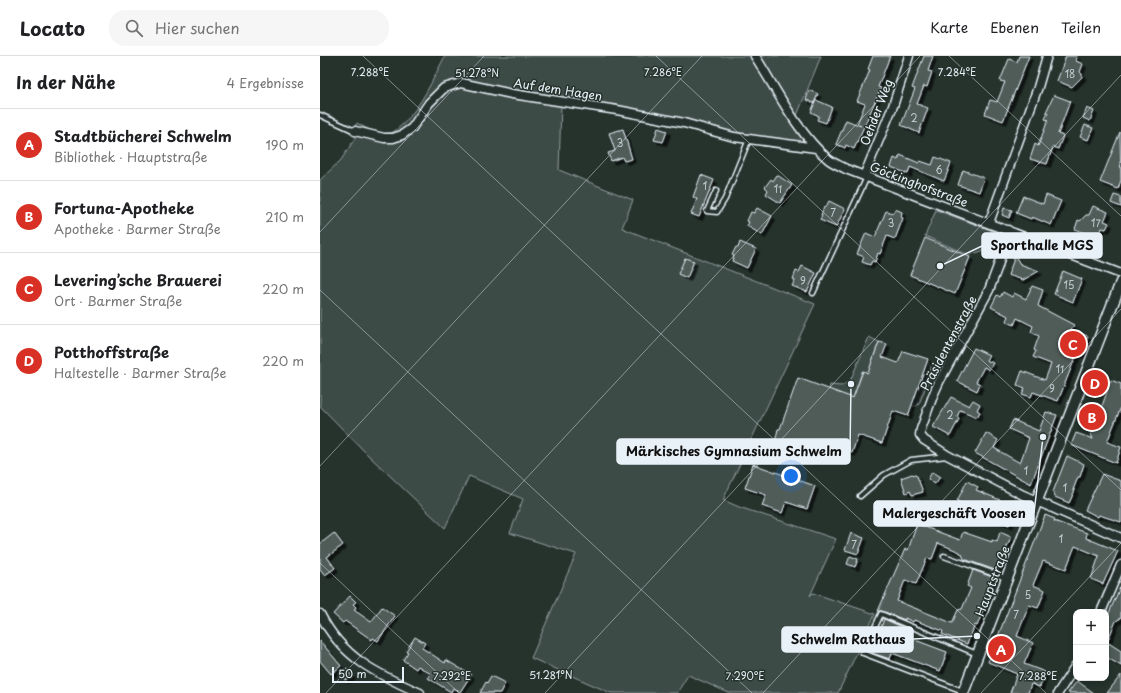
<!DOCTYPE html>
<html lang="de">
<head>
<meta charset="utf-8">
<style>
  :root { --surface:#fff; --page:#f6f6f6; --text:#202124; --muted:#757577; --line:#e0e0e0; --accent:#d93025 }
  body { margin:0; font-family:"Playpen Sans",sans-serif; background:var(--page); color:var(--text) }
  .controls { position:absolute; right:12px; bottom:12px; display:grid; overflow:hidden; border-radius:8px; box-shadow:0 2px 6px #0003 }
  .controls button { width:36px; height:36px; display:grid; place-items:center; padding:0; border:0; border-bottom:1px solid var(--line); background:var(--surface); color:var(--text); font:20px sans-serif }
  .scale { position:absolute; left:12px; bottom:10px; width:72px; box-sizing:border-box; padding-left:4px; border:2px solid #e8f1f8; border-top:0; font-size:11px; line-height:14px; white-space:nowrap; color:#e8f1f8; -webkit-text-stroke:3px #26332d; paint-order:stroke }
  .you { position:absolute; left:471px; top:420px; width:14px; height:14px; margin:-10px; border:3px solid #fff; border-radius:50%; background:#1a73e8; box-shadow:0 0 0 6px #1a73e833 }
  .badge { display:grid; place-items:center; width:26px; height:26px; border-radius:50%; background:var(--accent); color:#fff; font-size:13px; font-weight:700 }
  .pin { position:absolute; translate:-50% -50%; border:2px solid #fff; box-shadow:0 1px 4px #0006 }
  .list { margin:0; padding:0; list-style:none }
  h2 { display:flex; justify-content:space-between; align-items:center; height:52px; margin:0; padding:0 16px; font-size:17px }
  h2 small { font-size:13px; font-weight:400; color:var(--muted) }
  .list li { display:grid; grid-template-columns:26px 1fr auto; gap:12px; align-items:center; box-sizing:border-box; height:72px; padding:0 16px; border-top:1px solid var(--line) }
  .list b { display:block; font-size:15px; white-space:nowrap }
  .list p { margin:0; font-size:13px; white-space:nowrap; color:var(--muted) }
  .list em { font-size:13px; font-style:normal; color:var(--muted) }
  .icon { flex:none; width:22px; height:22px; fill:none; stroke:currentColor; stroke-width:2; stroke-linecap:round; stroke-linejoin:round }
  .map { position:relative; flex:none; width:801px; height:637px; overflow:hidden }
  header { display:flex; align-items:center; gap:24px; box-sizing:border-box; height:56px; padding:0 20px; background:var(--surface); border-bottom:1px solid var(--line) }
  header strong { font-size:19px }
  nav { display:flex; gap:22px; margin-inline-start:auto; font-size:14px }
  .search { width:280px; height:36px; background:var(--page); display:flex; align-items:center; gap:10px; box-sizing:border-box; padding:0 14px; border-radius:16px; color:var(--muted); font-size:15px }
  main { display:flex }
  aside { flex:1; background:var(--surface) }
  .map>svg:first-child { display:block }
  .green { fill:#3e4b47; stroke:#939ea0 }
  .building { fill:#505c59; stroke:#e8f1f8; filter:url(#shadow) }
  .lines { fill:none; stroke-linecap:round; stroke-linejoin:round }
  .service-casing { stroke:#e8f1f8; stroke-width:7 }
  .minor-casing { stroke:#e8f1f8; stroke-width:11 }
  .tertiary-casing { stroke:#e8f1f8; stroke-width:13 }
  .service { stroke:#26332d; stroke-width:4 }
  .minor { stroke:#26332d; stroke-width:8 }
  .tertiary { stroke:#26332d; stroke-width:10 }
  .ticks { fill:none; stroke:#e8f1f8; stroke-width:1; stroke-opacity:0.45 }
  .labels { text-anchor:middle; dominant-baseline:central; stroke-width:3; stroke-linejoin:round; paint-order:stroke }
  .number-label { font-size:10px; fill:#c2ccd0 }
  .street-label { font-size:12px; fill:#e8f1f8; stroke:#26332d }
  .ticks-label { font-size:10px; text-anchor:middle; fill:#e8f1f8; stroke:#26332d; stroke-width:3; stroke-linejoin:round; paint-order:stroke }
  .leader { fill:none; stroke:#e8f1f8; stroke-width:1.5 }
  .callout-dot { fill:#e8f1f8; stroke:#26332d; stroke-width:1.5 }
  .callout { fill:#e8f1f8; stroke:#e8f1f8; stroke-width:1.5 }
  .callout-label { font-size:13px; text-anchor:middle; font-weight:bold; fill:#111 }
</style>
</head>
<body>
<header>
<strong>Locato</strong>
<div class="search"><svg class="icon" aria-label="search" viewBox="0 0 24 24"><circle cx="10" cy="10" r="6"/><path d="M15 15l6 6"/></svg>Hier suchen</div>
<nav><a>Karte</a><a>Ebenen</a><a>Teilen</a></nav>
</header>
<main>
<aside>
<h2>In der Nähe<small>4 Ergebnisse</small></h2>
<ul class="list">
<li><span class="badge">A</span><div><b>Stadtbücherei Schwelm</b><p>Bibliothek · Hauptstraße</p></div><em>190 m</em></li>
<li><span class="badge">B</span><div><b>Fortuna-Apotheke</b><p>Apotheke · Barmer Straße</p></div><em>210 m</em></li>
<li><span class="badge">C</span><div><b>Levering’sche Brauerei</b><p>Ort · Barmer Straße</p></div><em>220 m</em></li>
<li><span class="badge">D</span><div><b>Potthoffstraße</b><p>Haltestelle · Barmer Straße</p></div><em>220 m</em></li>
</ul>
</aside>
<div class="map">
<svg width="801" height="637" viewBox="0 0 801 637">
  <defs>
    <filter id="shadow"><feDropShadow dx="3.5" dy="3.5" stdDeviation="0" flood-color="#0009"/></filter>
  </defs>
  <rect width="100%" height="100%" fill="#26332d"/>
  <filter id="ink" filterUnits="userSpaceOnUse"><feTurbulence type="fractalNoise" baseFrequency=".025" numOctaves="2"/><feDisplacementMap in="SourceGraphic" scale="8" xChannelSelector="R" yChannelSelector="G"/><feConvolveMatrix kernelMatrix="1 2 1 2 8 2 1 2 1" color-interpolation-filters="sRGB"/></filter>
  <g filter="url(#ink)">
    <path class="green" d="M 125,0 L 501,0 L 476,62 L 492,92 L 414,84 L 316,59 L 241,48 L 239,114 L 313,144 L 302,172 L 495,248 L 403,444 L 419,451 L 516,483 L 490,540 L 493,537 L 555,558 L 518,637 L 409,637 L 368,619 L 357,637 L 291,637 L 211,602 L 256,498 L 190,477 L 203,443 L 149,420 L 125,472 L 48,399 L 0,350 L 0,124 L 21,104 L 36,81 L 31,78 L 37,67 C 45,72 59,79 69,77 C 74,77 78,72 82,69 C 102,49 112,25 125,0 Z
      M 616,154 L 673,175 L 674,181 L 670,189 L 662,195 L 649,199 L 605,180 Z
      M 549,281 L 559,286 L 551,307 L 555,309 L 549,317 L 542,315 L 533,342 L 509,334 L 510,329 L 521,330 L 530,325 Z
      M 607,305 L 611,311 L 611,317 L 599,348 L 597,350 L 591,350 Z"/>
    <path class="building" d="M 553,0 L 570,0 L 558,31 L 561,32 L 534,93 L 526,89 L 525,92 L 516,88 L 526,64 L 541,70 L 537,68 L 545,48 L 537,45 L 550,14 L 548,13 Z
      M 604,0 L 613,0 L 608,15 L 612,16 L 607,31 L 604,30 L 597,48 L 608,52 L 599,77 L 581,69 L 595,33 L 592,32 Z
      M 699,0 L 709,0 L 683,65 L 665,58 L 670,44 L 677,46 L 685,26 L 680,25 L 689,3 L 697,6 Z
      M 746,0 L 757,0 L 756,5 L 763,8 L 760,16 L 762,18 L 762,21 L 752,31 L 737,25 Z
      M 489,34 L 498,38 L 494,47 L 486,44 Z
      M 734,39 L 750,45 L 738,78 L 743,80 L 738,93 L 733,91 L 727,108 L 710,103 L 715,88 L 718,90 L 728,64 L 725,63 L 728,57 L 726,56 Z
      M 496,44 L 512,51 L 506,67 L 497,64 L 499,60 L 491,56 Z
      M 767,52 L 774,55 L 770,65 L 763,62 Z
      M 765,69 L 773,72 L 768,84 L 760,81 Z
      M 338,72 L 347,75 L 343,86 L 334,84 Z
      M 303,73 L 312,103 L 304,105 L 302,101 L 291,105 L 288,97 L 295,95 L 289,77 Z
      M 800,76 L 801,124 L 798,133 L 780,126 Z
      M 580,99 L 599,107 L 600,105 L 612,109 L 615,101 L 631,107 L 624,125 L 590,111 L 588,118 L 571,111 L 574,102 L 578,104 Z
      M 643,114 L 664,122 L 659,136 L 638,129 Z
      M 381,119 L 394,124 L 379,161 L 371,158 L 377,143 L 373,141 Z
      M 457,119 L 472,129 L 460,147 L 446,138 L 448,134 L 445,131 L 451,123 L 453,125 Z
      M 726,139 L 741,145 L 731,169 L 712,161 L 711,163 L 696,157 L 703,140 L 723,148 Z
      M 794,139 L 801,141 L 801,151 L 791,147 Z
      M 509,145 L 525,153 L 516,171 L 500,164 L 502,159 L 501,159 L 504,151 L 506,151 Z
      M 773,150 L 788,156 L 784,165 L 789,167 L 786,173 L 782,172 L 778,182 L 755,173 L 758,164 L 760,165 L 766,159 L 769,159 Z
      M 437,152 L 452,160 L 442,179 L 427,170 L 429,166 L 427,165 L 431,156 L 434,157 Z
      M 684,152 L 692,154 L 689,162 L 682,159 Z
      M 575,153 L 582,156 L 581,161 L 583,162 L 575,183 L 567,180 L 560,198 L 558,197 L 555,206 L 552,205 L 550,209 L 542,206 L 544,201 L 537,198 L 546,177 L 555,181 L 566,155 L 573,157 Z
      M 605,182 L 650,201 L 635,238 L 590,219 Z
      M 420,186 L 436,193 L 427,212 L 412,205 L 414,200 L 412,199 L 416,191 L 418,192 Z
      M 695,200 L 700,208 L 719,215 L 703,224 L 688,219 Z
      M 365,202 L 374,205 L 367,222 L 358,218 Z
      M 482,210 L 496,217 L 487,236 L 472,230 L 475,224 L 473,223 L 476,215 L 479,216 Z
      M 743,215 L 762,223 L 753,246 L 734,238 Z
      M 712,230 L 723,234 L 718,250 L 754,269 L 751,274 L 768,280 L 761,299 L 757,297 L 738,345 L 713,336 L 711,341 L 702,338 L 705,332 L 697,329 L 702,315 L 725,324 L 731,308 L 713,301 L 716,295 L 714,294 L 719,280 L 711,276 L 713,270 L 697,262 L 694,269 L 686,265 L 688,260 L 671,251 L 677,239 L 680,241 L 683,236 L 692,241 L 694,237 L 706,243 Z
      M 559,286 L 567,288 L 562,301 L 578,307 L 583,295 L 608,303 L 588,360 L 573,355 L 562,387 L 538,379 L 532,397 L 500,386 L 493,405 L 454,391 L 458,373 L 460,373 L 478,322 L 533,342 L 543,315 L 548,317 Z
      M 654,292 L 669,299 L 666,304 L 673,307 L 669,314 L 664,311 L 656,326 L 660,328 L 657,335 L 637,325 Z
      M 791,324 L 801,328 L 801,351 L 787,386 L 801,391 L 796,407 L 751,389 L 756,377 L 773,383 L 766,366 L 766,361 L 771,357 L 780,356 Z
      M 631,341 L 649,350 L 653,344 L 660,348 L 657,354 L 660,356 L 657,361 L 640,354 L 637,361 L 639,363 L 630,380 L 613,371 Z
      M 726,356 L 737,359 L 711,428 L 655,397 L 666,377 L 678,384 L 674,392 L 700,407 L 709,382 L 689,373 L 693,364 L 719,375 Z
      M 747,400 L 764,408 L 760,421 L 758,421 L 753,434 L 755,434 L 749,447 L 735,441 L 733,436 Z
      M 433,408 L 495,430 L 487,453 L 466,446 L 462,457 L 442,450 L 446,439 L 425,432 Z
      M 612,416 L 620,421 L 615,428 L 608,423 Z
      M 592,418 L 597,420 L 603,436 L 592,439 L 590,435 L 586,437 L 581,422 Z
      M 782,418 L 801,425 L 801,466 L 779,459 L 778,461 L 765,454 Z
      M 647,425 L 658,431 L 656,434 L 680,444 L 679,447 L 695,453 L 689,469 L 661,457 L 658,464 L 649,460 L 653,454 L 637,445 Z
      M 725,459 L 735,463 L 734,465 L 767,477 L 766,482 L 798,495 L 783,528 L 771,523 L 779,500 L 755,490 L 746,513 L 723,505 L 713,529 L 725,534 L 718,552 L 709,549 L 697,580 L 713,587 L 704,608 L 725,616 L 720,631 L 711,628 L 708,637 L 690,637 L 697,618 L 668,606 Z
      M 597,468 L 640,484 L 643,476 L 672,486 L 672,484 L 677,486 L 680,476 L 691,481 L 678,513 L 676,512 L 675,514 L 644,503 L 642,498 L 640,497 L 640,496 L 618,487 L 612,503 L 607,502 L 596,528 L 585,524 L 577,545 L 632,567 L 638,554 L 642,553 L 651,532 L 647,530 L 653,514 L 672,521 L 662,548 L 665,549 L 657,570 L 655,569 L 647,588 L 622,578 L 623,575 L 594,564 L 593,566 L 585,562 L 585,564 L 562,555 L 558,555 L 585,493 L 588,494 Z
      M 14,477 L 23,489 L 7,501 L 15,512 L 5,519 L 0,513 L 0,488 Z
      M 531,477 L 544,482 L 538,498 L 525,494 Z
      M 530,500 L 538,503 L 535,511 L 527,508 Z
      M 801,529 L 801,562 L 796,565 L 787,586 L 801,595 L 801,610 L 786,601 L 786,564 Z
      M 30,540 L 36,546 L 33,548 L 36,551 L 34,554 L 51,566 L 62,551 L 75,560 L 58,585 L 53,582 L 52,584 L 25,565 L 23,567 L 13,558 Z
      M 564,563 L 582,571 L 579,578 L 627,596 L 620,615 L 572,597 L 570,603 L 552,597 Z
      M 95,581 L 105,587 L 102,592 L 125,607 L 126,604 L 151,619 L 140,636 L 133,632 L 131,636 L 108,622 L 111,618 L 98,610 L 96,613 L 83,604 L 88,596 L 86,595 Z
      M 0,585 L 21,610 L 11,618 L 0,605 Z
      M 27,613 L 32,620 L 25,624 L 20,617 Z
      M 801,619 L 801,637 L 787,637 Z
      M 171,620 L 185,627 L 180,637 L 160,637 L 166,626 L 167,627 Z
      M 757,625 L 774,637 L 748,637 Z"/>
    <g class="lines">
      <g class="service-casing">
        <path id="service" d="M 0,59 L 35,75
          M 396,135 L 387,155 L 397,156 L 405,143 L 429,83
          M 493,237 L 547,121
          M 540,440 L 564,419 L 591,404 L 627,400
          M 624,500 L 686,522
          M 643,635 L 543,597 L 561,558 L 657,598"/>
      </g>
      <g class="minor-casing">
        <path id="minor" d="M 435,0 C 455,31 478,78 507,102 C 512,107 519,109 526,113 L 801,218
          M 35,75 L 64,82 L 73,82 L 82,79 L 92,72 L 109,47 L 124,32 L 141,27 L 192,38 L 297,54 L 364,67 L 414,81 L 496,92
          M 544,120 L 573,50 L 589,0
          M 669,167 L 718,31 L 727,0
          M 688,174 L 678,210 L 669,234 L 620,324 L 614,337 L 601,373 L 600,379 L 604,384 L 627,399 L 703,439 L 801,482
          M 781,556 L 801,509
          M 0,558 C 22,602 57,618 100,637
          M 738,637 L 756,609"/>
      </g>
      <g class="tertiary-casing">
        <path id="tertiary" d="M 643,637 L 801,226"/>
      </g>
      <use href="#service" class="service"/>
      <use href="#minor" class="minor"/>
      <use href="#tertiary" class="tertiary"/>
    </g>
  </g>
  <path class="ticks" d="M 43,0 L 726,637M 336,0 L 801,434M 629,0 L 801,160M 0,176 L 164,0M 0,234 L 432,637M 0,410 L 382,0M 0,507 L 139,637M 6,637 L 600,0M 225,637 L 801,19M 443,637 L 801,253M 661,637 L 801,487"/>
  <g class="labels">
    <g class="number-label">
      <text x="750" y="17">18</text>
      <text x="594" y="61">2</text>
      <text x="300" y="86">3</text>
      <text x="619" y="113">6</text>
      <text x="385" y="129">1</text>
      <text x="458" y="132">11</text>
      <text x="513" y="156">7</text>
      <text x="571" y="166">3</text>
      <text x="776" y="166">17</text>
      <text x="483" y="224">9</text>
      <text x="749" y="228">15</text>
      <text x="740" y="312">11</text>
      <text x="732" y="332">9</text>
      <text x="630" y="358">2</text>
      <text x="706" y="414">1</text>
      <text x="745" y="431">1</text>
      <text x="741" y="482">1</text>
      <text x="534" y="488">7</text>
      <text x="708" y="538">5</text>
      <text x="696" y="558">7</text>
    </g>
    <g class="street-label">
      <text transform="translate(238 33) rotate(9)">Auf dem Hagen</text>
      <text transform="translate(556 56) rotate(-69)">Oehder Weg</text>
      <text transform="translate(599 128) rotate(21)">Göckinghofstraße</text>
      <text transform="translate(628 287) rotate(-62)">Präsidentenstraße</text>
      <text transform="translate(672 525) rotate(-69)">Hauptstraße</text>
    </g>
  </g>
  <g class="ticks-label">
    <text x="50" y="20">7.288°E</text>
    <text x="343" y="20">7.286°E</text>
    <text x="637" y="20">7.284°E</text>
    <text x="157" y="21">51.278°N</text>
    <text x="231" y="623">51.281°N</text>
    <text x="132" y="624">7.292°E</text>
    <text x="425" y="624">7.290°E</text>
    <text x="718" y="624">7.288°E</text>
  </g>
  <path class="leader" d="M620 210L662 190M531 328L530 395M723 381L714 457M657 580L593 583"/>
  <g class="callout-dot">
    <circle cx="620" cy="210" r="4"/>
    <circle cx="531" cy="328" r="4"/>
    <circle cx="723" cy="381" r="4"/>
    <circle cx="657" cy="580" r="4"/>
  </g>
  <g class="callout">
    <rect x="662" y="177" width="120" height="25" rx="4"/>
    <rect x="297" y="383" width="233" height="25" rx="4"/>
    <rect x="554" y="445" width="160" height="25" rx="4"/>
    <rect x="462" y="571" width="131" height="25" rx="4"/>
  </g>
  <g class="callout-label">
    <text x="722" y="194">Sporthalle MGS</text>
    <text x="414" y="400">Märkisches Gymnasium Schwelm</text>
    <text x="634" y="462">Malergeschäft Voosen</text>
    <text x="528" y="588">Schwelm Rathaus</text>
  </g>
</svg>
<div class="controls">
<button>+</button>
<button>−</button>
</div>
<div class="scale">50 m</div>
<div class="you"></div>
<div class="pin badge" style="left:681px;top:593px">A</div>
<div class="pin badge" style="left:772px;top:361px">B</div>
<div class="pin badge" style="left:753px;top:288px">C</div>
<div class="pin badge" style="left:775px;top:327px">D</div>
</div>
</main>
</body>
</html>
